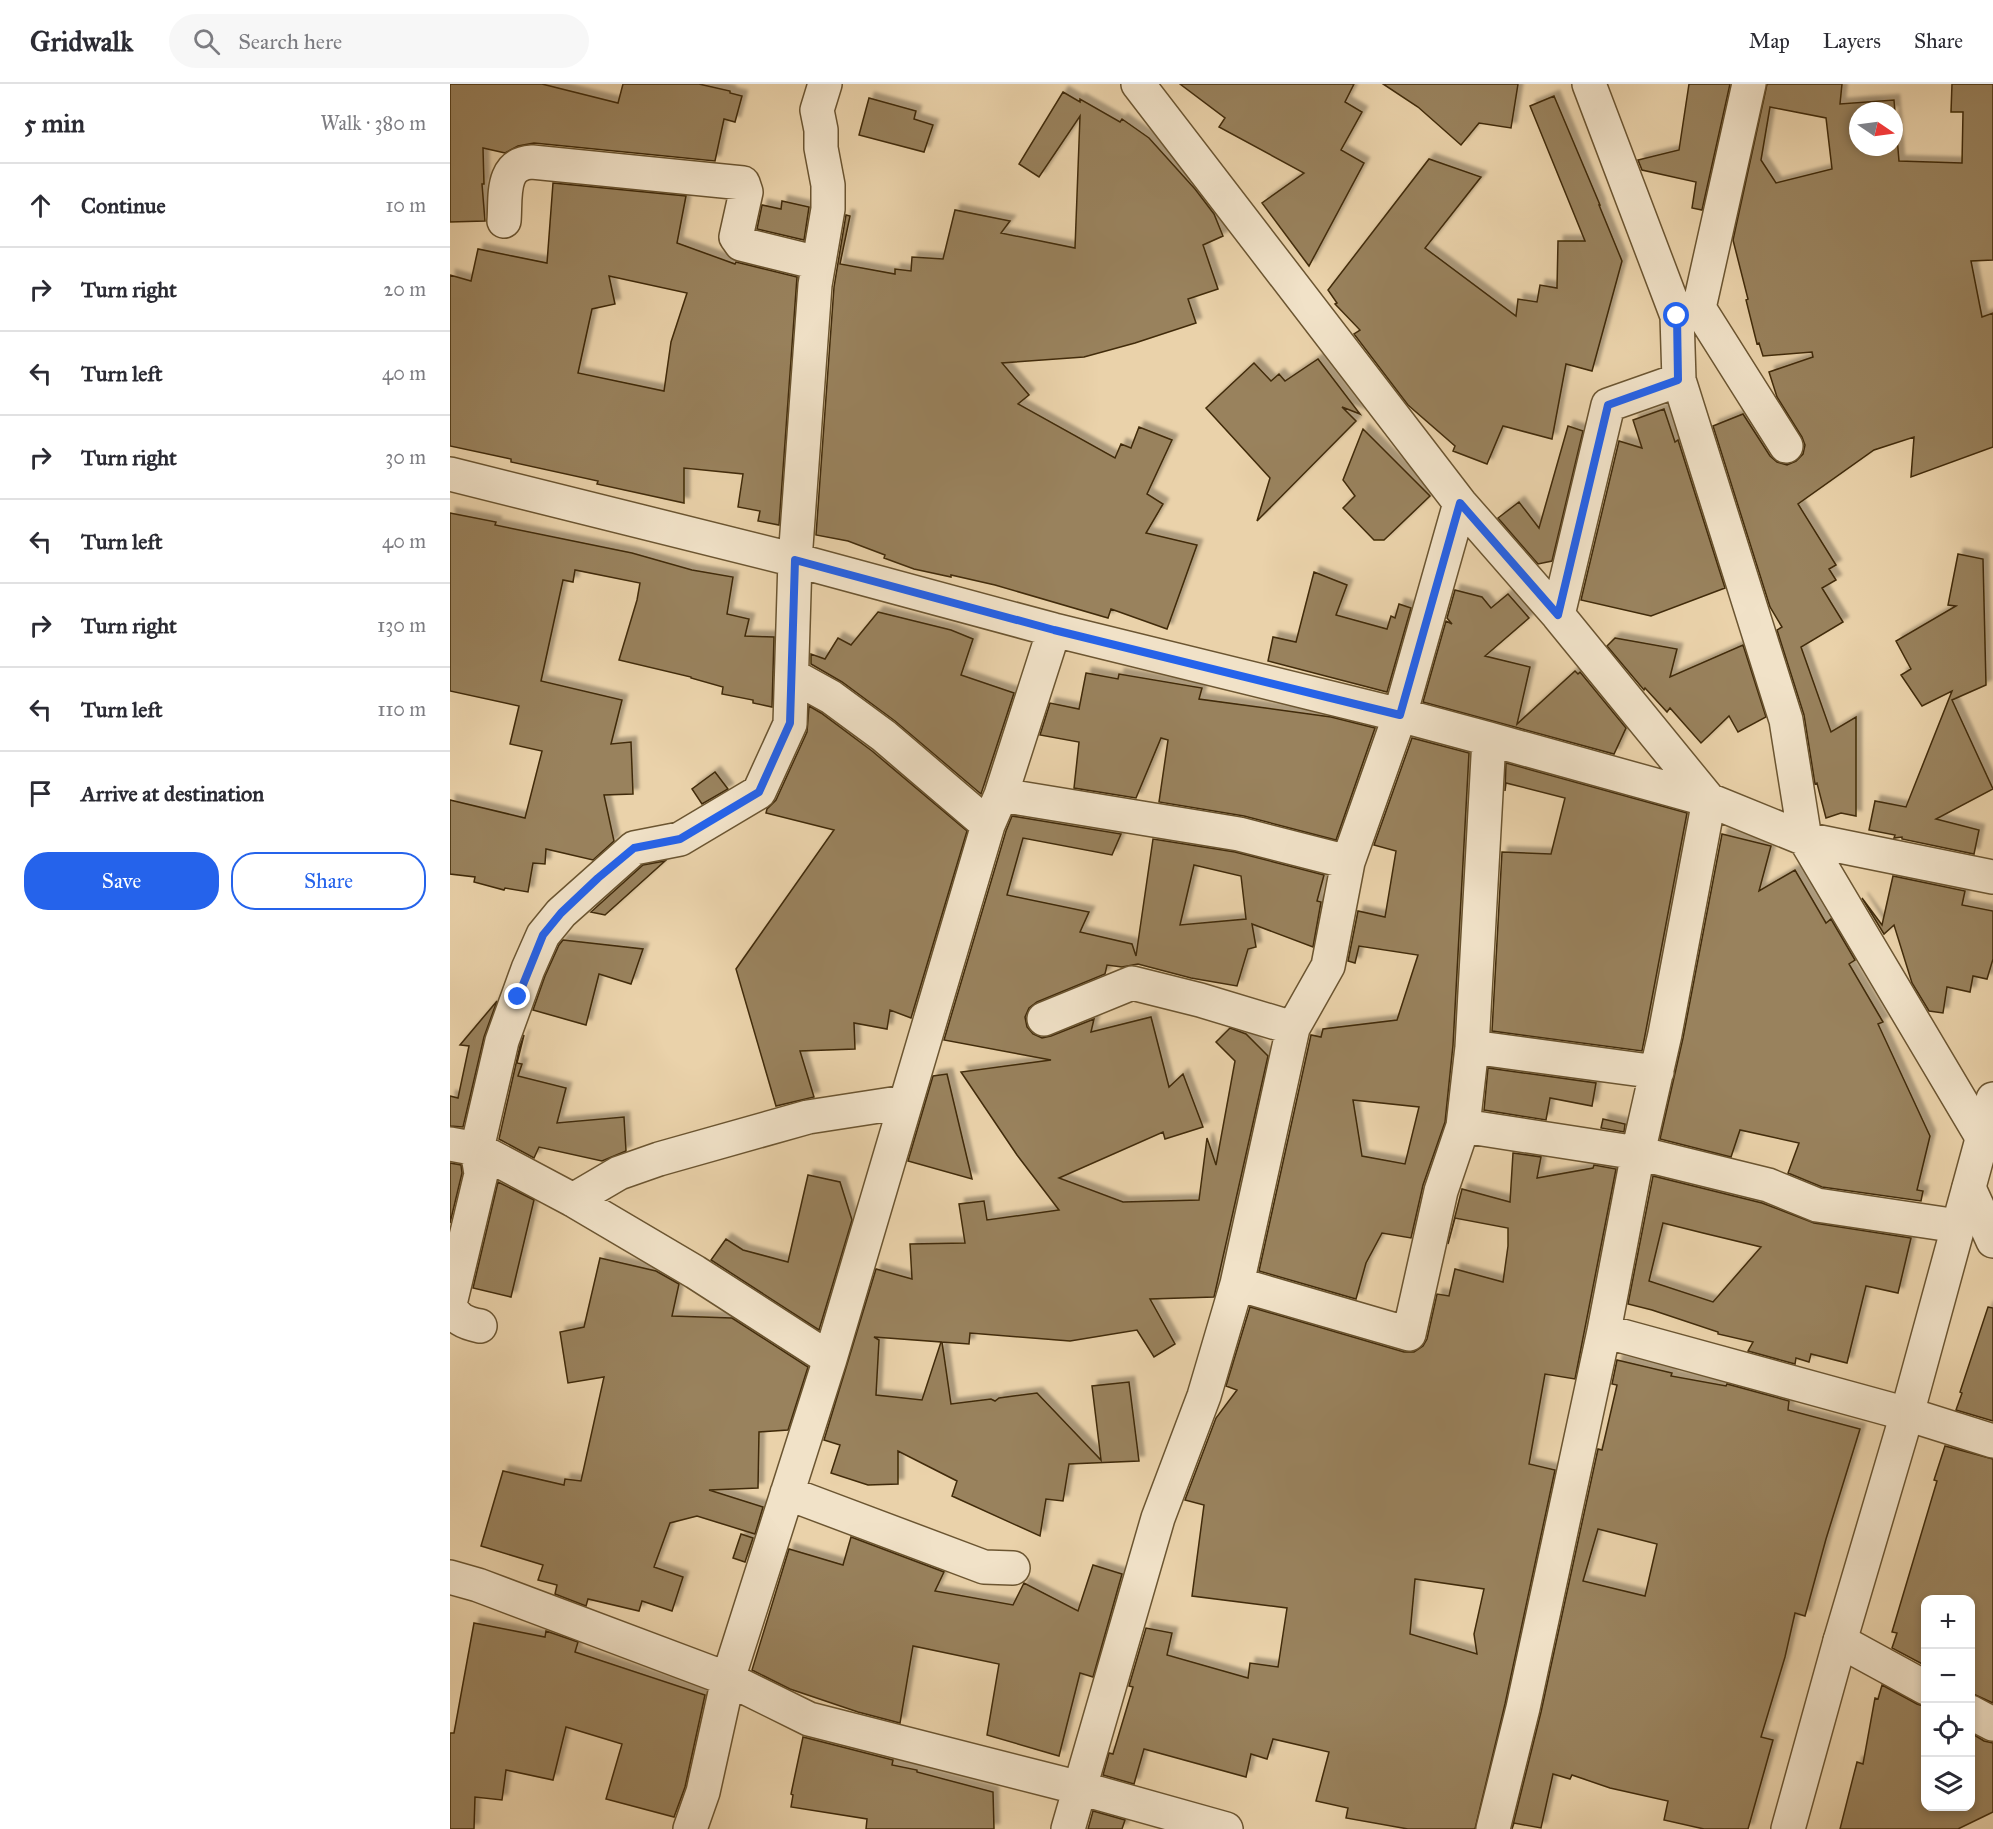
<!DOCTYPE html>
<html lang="en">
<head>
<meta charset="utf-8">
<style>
  :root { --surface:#fff; --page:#f7f7f7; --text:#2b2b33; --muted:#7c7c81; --line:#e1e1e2; --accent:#2563eb }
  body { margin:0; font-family:"IM FELL Great Primer",serif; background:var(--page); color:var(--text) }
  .controls { position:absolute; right:18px; bottom:18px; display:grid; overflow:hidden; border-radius:12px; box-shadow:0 3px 9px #0003 }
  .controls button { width:54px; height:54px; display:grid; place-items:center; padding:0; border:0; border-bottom:2px solid var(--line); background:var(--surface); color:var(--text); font:30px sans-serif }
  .compass { position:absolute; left:1399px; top:18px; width:54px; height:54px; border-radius:50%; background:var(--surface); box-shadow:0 3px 9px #0003; rotate:103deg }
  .stop { position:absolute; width:18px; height:18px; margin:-14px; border:4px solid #2563eb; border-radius:50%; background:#fff }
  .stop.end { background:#2563eb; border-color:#fff; box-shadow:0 2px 6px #0008 }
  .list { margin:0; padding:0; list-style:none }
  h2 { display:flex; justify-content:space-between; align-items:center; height:78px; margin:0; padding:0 24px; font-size:26px }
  h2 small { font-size:20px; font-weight:400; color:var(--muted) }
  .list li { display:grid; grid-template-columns:39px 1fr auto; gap:18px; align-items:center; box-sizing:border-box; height:84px; padding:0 24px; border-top:2px solid var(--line) }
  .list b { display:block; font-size:22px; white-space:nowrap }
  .list em { font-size:20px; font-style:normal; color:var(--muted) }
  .actions { display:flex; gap:12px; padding:18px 24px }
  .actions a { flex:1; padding:14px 0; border:2px solid var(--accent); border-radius:24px; text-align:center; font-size:21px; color:var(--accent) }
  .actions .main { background:var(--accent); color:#fff }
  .icon { flex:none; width:33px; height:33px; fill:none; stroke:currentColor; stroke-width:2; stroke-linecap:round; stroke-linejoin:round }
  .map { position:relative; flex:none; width:1543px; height:1745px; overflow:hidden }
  header { display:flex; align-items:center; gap:36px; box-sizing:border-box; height:84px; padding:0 30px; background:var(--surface); border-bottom:2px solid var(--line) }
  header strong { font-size:28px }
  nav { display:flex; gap:33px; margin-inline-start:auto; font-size:21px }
  .search { width:420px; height:54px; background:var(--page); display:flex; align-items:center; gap:15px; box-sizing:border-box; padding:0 21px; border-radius:33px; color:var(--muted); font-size:22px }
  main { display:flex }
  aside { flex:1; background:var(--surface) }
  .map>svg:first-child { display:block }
  .building { fill:#99825d; stroke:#412b09; stroke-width:1.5; fill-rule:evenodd; filter:url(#shadow) }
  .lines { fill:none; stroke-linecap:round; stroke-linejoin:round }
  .minor-casing { stroke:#6b5531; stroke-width:36 }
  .tertiary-casing { stroke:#6b5531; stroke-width:36 }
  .minor { stroke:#f1e2c8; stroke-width:33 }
  .tertiary { stroke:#f1e2c8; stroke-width:33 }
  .route { stroke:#2563eb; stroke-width:8 }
</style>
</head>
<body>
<header>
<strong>Gridwalk</strong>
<div class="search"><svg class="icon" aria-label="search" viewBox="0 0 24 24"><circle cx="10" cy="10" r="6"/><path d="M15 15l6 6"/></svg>Search here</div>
<nav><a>Map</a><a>Layers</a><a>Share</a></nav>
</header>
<main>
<aside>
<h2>5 min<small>Walk · 380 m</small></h2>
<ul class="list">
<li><svg class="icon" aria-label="ahead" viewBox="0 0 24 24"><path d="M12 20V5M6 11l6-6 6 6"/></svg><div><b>Continue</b></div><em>10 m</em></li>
<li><svg class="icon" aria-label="right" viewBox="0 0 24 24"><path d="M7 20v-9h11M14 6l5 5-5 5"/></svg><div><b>Turn right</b></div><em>20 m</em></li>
<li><svg class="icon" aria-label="left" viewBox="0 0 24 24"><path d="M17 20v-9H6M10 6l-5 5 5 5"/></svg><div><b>Turn left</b></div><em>40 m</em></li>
<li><svg class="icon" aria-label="right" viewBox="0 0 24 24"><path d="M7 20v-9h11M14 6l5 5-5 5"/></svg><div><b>Turn right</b></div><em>30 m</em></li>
<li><svg class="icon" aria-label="left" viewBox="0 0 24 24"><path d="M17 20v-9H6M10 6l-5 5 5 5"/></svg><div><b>Turn left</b></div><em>40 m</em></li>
<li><svg class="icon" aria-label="right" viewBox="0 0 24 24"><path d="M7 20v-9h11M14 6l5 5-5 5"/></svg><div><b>Turn right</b></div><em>130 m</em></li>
<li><svg class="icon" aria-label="left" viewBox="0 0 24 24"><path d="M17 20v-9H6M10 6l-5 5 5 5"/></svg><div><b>Turn left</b></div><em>110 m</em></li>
<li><svg class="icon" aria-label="arrive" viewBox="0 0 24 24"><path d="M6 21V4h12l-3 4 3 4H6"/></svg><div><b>Arrive at destination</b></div></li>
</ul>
<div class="actions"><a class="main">Save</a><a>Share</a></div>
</aside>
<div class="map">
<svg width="1543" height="1745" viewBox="0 0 1543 1745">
  <defs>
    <filter id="shadow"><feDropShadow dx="5.5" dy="-5.5" stdDeviation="1.5" flood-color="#0004"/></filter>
  </defs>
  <rect width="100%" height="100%" fill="#ead2aa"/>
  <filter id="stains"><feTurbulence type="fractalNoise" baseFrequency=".00333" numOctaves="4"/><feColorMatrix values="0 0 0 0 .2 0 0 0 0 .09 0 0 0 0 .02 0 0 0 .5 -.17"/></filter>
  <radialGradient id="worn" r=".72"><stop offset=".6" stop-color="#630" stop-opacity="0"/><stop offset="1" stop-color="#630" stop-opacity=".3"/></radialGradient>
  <path class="building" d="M 0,0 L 92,0 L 168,19 L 173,0 L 249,0 L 280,7 L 280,9 L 292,12 L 285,38 L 274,35 L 265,77 L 84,59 L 68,62 L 55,69 L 33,64 L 34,100 L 32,100 L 35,137 L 0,138 Z
    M 730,0 L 904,0 L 895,18 L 912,28 L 891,66 L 914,79 L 859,182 L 812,119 L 854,89 L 769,43 L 775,34 Z
    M 933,0 L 1068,0 L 1061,44 L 1029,39 L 1011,61 L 968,23 Z
    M 1239,0 L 1280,0 L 1252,126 L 1242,124 L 1246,98 L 1192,86 L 1188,76 L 1229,66 Z
    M 1317,0 L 1392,0 L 1390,20 L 1444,16 L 1449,77 L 1512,79 L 1513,28 L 1501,28 L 1502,0 L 1543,0 L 1543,176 L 1521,177 L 1532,233 L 1543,229 L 1543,363 L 1461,393 L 1464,353 L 1424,366 L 1348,420 L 1386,481 L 1379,485 L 1386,496 L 1372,504 L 1393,538 L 1351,563 L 1381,648 L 1406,633 L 1406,732 L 1391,729 L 1376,734 L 1367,699 L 1365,700 L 1354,631 L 1327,546 L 1332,543 L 1320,523 L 1263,342 L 1293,330 L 1320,372 L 1327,378 L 1337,381 L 1346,377 L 1353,370 L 1355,361 L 1352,353 L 1327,313 L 1319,288 L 1363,273 L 1362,268 L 1313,272 L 1309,259 L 1307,260 L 1296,216 L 1298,215 L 1283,156 ZM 1320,23 L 1376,34 L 1382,85 L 1326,99 L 1311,76 ZM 1408,27 L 1444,27 L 1444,63 L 1408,63 Z
    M 613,8 L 630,18 L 630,15 L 670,38 L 672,35 L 699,54 L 745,105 L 764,130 L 773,152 L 753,161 L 768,205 L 738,215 L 746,239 L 685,259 L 634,273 L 552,279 L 579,311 L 568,320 L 665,374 L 671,360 L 681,364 L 689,343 L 722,356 L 697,410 L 713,420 L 696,449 L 747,461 L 717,545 L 661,525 L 658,534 L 545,501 L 501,491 L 501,493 L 464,485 L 434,474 L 435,471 L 398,457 L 366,451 L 384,203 L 396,131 L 400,132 L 390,180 L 445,190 L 445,185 L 461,187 L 462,173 L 493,175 L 505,126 L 560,137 L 551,149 L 625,164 L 630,32 L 589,93 L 569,80 Z
    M 1104,12 L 1150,121 L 1149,121 L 1172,177 L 1142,287 L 1116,280 L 1102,355 L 1053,342 L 1037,380 L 1003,367 L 1005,362 L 958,321 L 904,250 L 910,246 L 885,220 L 887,219 L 878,206 L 979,75 L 1031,93 L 975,164 L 1066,232 L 1068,215 L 1087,218 L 1090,201 L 1107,204 L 1108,157 L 1135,157 L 1080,22 Z
    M 419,14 L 466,27 L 464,35 L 483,41 L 474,68 L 409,51 Z
    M 103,99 L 236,112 L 227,159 L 285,180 L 286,178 L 347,193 L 329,441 L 308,437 L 310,427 L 288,423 L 293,390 L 234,384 L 234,419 L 147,400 L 148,397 L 61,378 L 61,375 L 0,362 L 0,191 L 21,197 L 28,165 L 97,179 ZM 159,192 L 237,209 L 221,258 L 214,307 L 128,289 L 142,225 L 165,220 Z
    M 332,117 L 359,123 L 354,156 L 307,145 L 312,121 L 331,125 Z
    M 868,275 L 910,330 L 892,323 L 906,337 L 807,437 L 820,394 L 756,324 L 804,279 L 821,297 L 829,290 L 835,297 Z
    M 1214,325 L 1225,358 L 1228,356 L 1275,504 L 1201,532 L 1131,516 L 1169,357 L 1192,364 L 1183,336 Z
    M 1118,342 L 1133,347 L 1102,477 L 1088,480 L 1048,434 L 1069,418 L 1089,444 Z
    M 913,345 L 980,412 L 934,456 L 924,456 L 893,424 L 905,412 L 893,396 Z
    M 0,429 L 46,438 L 45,441 L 182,469 L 242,486 L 283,493 L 277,530 L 299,535 L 295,552 L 324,553 L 322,623 L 303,619 L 303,616 L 272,610 L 273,603 L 241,594 L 241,593 L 169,576 L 187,516 L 190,499 L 125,486 L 123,498 L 113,496 L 91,597 L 172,616 L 161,660 L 181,658 L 183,710 L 154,711 L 164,757 L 143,776 L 96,765 L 95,780 L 83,779 L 78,808 L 55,804 L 54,806 L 24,798 L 25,793 L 0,790 L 0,716 L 75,734 L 92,667 L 60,660 L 69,622 L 0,607 Z
    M 1508,470 L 1533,475 L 1536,601 L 1502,616 L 1543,705 L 1486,735 L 1529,746 L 1524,770 L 1452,755 L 1452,753 L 1444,754 L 1445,751 L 1419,746 L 1425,717 L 1456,723 L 1502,607 L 1472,622 L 1451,591 L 1461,585 L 1446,557 L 1506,522 L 1498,521 Z
    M 864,488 L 897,501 L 886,531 L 937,545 L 941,532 L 945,534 L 949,520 L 961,524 L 937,608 L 818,577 L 823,553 L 846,558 Z
    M 1005,506 L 1032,513 L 1041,524 L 1058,510 L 1079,534 L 1035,572 L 1080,583 L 1067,640 L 1125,587 L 1128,590 L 1130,588 L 1176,644 L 1164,670 L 973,618 L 996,537 L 1002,540 L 997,534 Z
    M 428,528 L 501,546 L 523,555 L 511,591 L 564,609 L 531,710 L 445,637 L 392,598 L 361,580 L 361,570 L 375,575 L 388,554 L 401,561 Z
    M 1165,554 L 1227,565 L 1220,593 L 1293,561 L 1316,633 L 1288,648 L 1279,632 L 1251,659 L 1220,624 L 1217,628 L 1195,604 L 1194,606 L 1157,562 Z
    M 636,589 L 668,595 L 669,590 L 752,604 L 749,615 L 881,633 L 925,644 L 886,756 L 794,732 L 709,718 L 718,656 L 711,654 L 686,714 L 624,704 L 629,658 L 590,651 L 600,619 L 629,625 Z
    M 359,622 L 371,629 L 422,667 L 517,747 L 461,934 L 440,926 L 437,945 L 404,939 L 405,965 L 350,967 L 364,1013 L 326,1022 L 286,885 L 384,746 L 316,729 L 317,725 L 326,716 L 357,648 Z
    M 962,654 L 1019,669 L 1003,961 L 995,1038 L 973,1101 L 961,1154 L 932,1149 L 916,1179 L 906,1215 L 809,1187 L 861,951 L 871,953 L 873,945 L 947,936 L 968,871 L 909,862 L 905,879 L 898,877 L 908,827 L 935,833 L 946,767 L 924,761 ZM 903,1016 L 969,1023 L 955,1080 L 912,1072 Z
    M 1056,679 L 1237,729 L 1192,967 L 1042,947 L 1052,768 L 1101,770 L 1115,714 L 1056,699 L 1055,707 Z
    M 265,688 L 278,705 L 252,720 L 242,705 Z
    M 562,732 L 671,750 L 662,771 L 573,754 L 557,811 L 639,828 L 630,848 L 682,860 L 686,872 L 703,755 L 785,768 L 874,791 L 867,817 L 871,818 L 863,863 L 802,840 L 806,863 L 798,865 L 787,902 L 741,894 L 688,880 L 672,883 L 657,881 L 655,890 L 587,918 L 579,924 L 575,933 L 577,943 L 583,950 L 592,954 L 601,952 L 644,935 L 641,948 L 701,933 L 719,1003 L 733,990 L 753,1043 L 715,1055 L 713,1048 L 609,1094 L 673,1118 L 749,1116 L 757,1054 L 766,1081 L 785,977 L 766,958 L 780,944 L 796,950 L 818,972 L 764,1213 L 700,1215 L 725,1260 L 704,1273 L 687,1246 L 620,1257 L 520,1249 L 519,1260 L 492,1258 L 501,1320 L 541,1315 L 545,1317 L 549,1314 L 587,1309 L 651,1376 L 642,1302 L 679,1298 L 689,1377 L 619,1380 L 613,1417 L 596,1415 L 590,1452 L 502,1412 L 507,1397 L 448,1367 L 448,1400 L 418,1401 L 381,1389 L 390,1361 L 374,1356 L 426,1185 L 462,1195 L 460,1160 L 515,1159 L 509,1120 L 534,1117 L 537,1136 L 609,1126 L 567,1071 L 511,988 L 601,976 L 494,956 L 556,747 ZM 744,781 L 791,792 L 796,835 L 730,841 ZM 424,1253 L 491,1258 L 472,1316 L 426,1311 L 429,1256 Z
    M 1272,750 L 1321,762 L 1309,807 L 1345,786 L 1376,839 L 1381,835 L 1405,876 L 1399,880 L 1433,938 L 1428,940 L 1480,1052 L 1467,1106 L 1473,1107 L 1471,1117 L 1372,1103 L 1338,1089 L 1349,1059 L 1290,1046 L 1281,1073 L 1210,1055 L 1233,954 Z
    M 215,777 L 155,831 L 141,828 L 193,781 Z
    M 1443,792 L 1515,807 L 1512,821 L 1543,827 L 1543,875 L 1537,895 L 1523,892 L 1520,908 L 1497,903 L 1493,929 L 1479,927 L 1462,899 L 1444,841 L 1434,850 L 1412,814 L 1432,841 Z
    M 113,856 L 193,865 L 181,900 L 149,890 L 136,941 L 83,926 L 95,892 L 109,861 Z
    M 47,917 L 34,953 L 13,1043 L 0,1042 L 0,1012 L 8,1014 L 19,962 L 10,961 Z
    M 74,951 L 67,979 L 72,980 L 68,992 L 116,1004 L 107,1039 L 174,1033 L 176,1067 L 152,1077 L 89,1063 L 84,1074 L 49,1055 L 70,962 Z
    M 1038,984 L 1146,999 L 1142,1022 L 1100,1014 L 1096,1036 L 1034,1026 Z
    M 497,990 L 522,1095 L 458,1077 L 483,992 Z
    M 1153,1035 L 1175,1040 L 1174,1048 L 1151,1044 Z
    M 1063,1069 L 1091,1073 L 1087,1094 L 1143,1084 L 1144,1081 L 1166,1085 L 1125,1295 L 1095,1290 L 1079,1380 L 1105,1386 L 1055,1620 L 1025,1745 L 958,1745 L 896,1734 L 898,1724 L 866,1717 L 879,1668 L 823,1655 L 817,1675 L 801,1670 L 796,1693 L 694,1665 L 684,1700 L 653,1691 L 659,1669 L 663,1670 L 683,1603 L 679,1602 L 696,1544 L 722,1549 L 717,1571 L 798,1594 L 800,1579 L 828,1583 L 837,1524 L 742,1512 L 754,1421 L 735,1416 L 766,1334 L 787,1306 L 776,1302 L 800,1223 L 954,1268 L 964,1268 L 973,1262 L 977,1255 L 987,1210 L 999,1212 L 1005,1185 L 1053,1198 L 1058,1162 L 1058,1144 L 1005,1134 L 998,1160 L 1012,1105 L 1060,1118 ZM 965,1495 L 1034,1505 L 1024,1550 L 1027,1570 L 960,1550 Z
    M 0,1079 L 11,1081 L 12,1089 L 0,1139 Z
    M 358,1091 L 390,1098 L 402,1136 L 369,1246 L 261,1176 L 276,1155 L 293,1166 L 338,1178 Z
    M 1203,1092 L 1312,1119 L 1364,1139 L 1461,1154 L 1448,1209 L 1416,1202 L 1397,1279 L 1361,1270 L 1359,1278 L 1346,1274 L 1345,1280 L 1298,1267 L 1303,1258 L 1268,1250 L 1268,1248 L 1202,1226 L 1178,1220 ZM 1213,1139 L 1253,1149 L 1311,1163 L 1263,1218 L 1199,1197 Z
    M 48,1098 L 84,1116 L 61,1213 L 23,1204 Z
    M 150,1174 L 206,1187 L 229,1200 L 222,1232 L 282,1234 L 358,1283 L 338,1346 L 309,1348 L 308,1404 L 259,1406 L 313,1423 L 305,1450 L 247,1432 L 220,1439 L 204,1483 L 233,1493 L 222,1527 L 192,1517 L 189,1527 L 138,1515 L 136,1522 L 105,1510 L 107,1501 L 88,1496 L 93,1481 L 31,1462 L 53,1387 L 114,1401 L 115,1395 L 131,1397 L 154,1293 L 118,1299 L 110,1248 L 134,1243 Z
    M 1538,1223 L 1543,1224 L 1543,1337 L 1506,1326 L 1512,1309 L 1510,1308 Z
    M 1167,1276 L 1222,1289 L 1221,1292 L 1276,1302 L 1277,1300 L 1339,1317 L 1338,1326 L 1410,1345 L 1376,1455 L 1355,1532 L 1345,1529 L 1335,1573 L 1311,1653 L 1323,1656 L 1298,1745 L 1254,1745 L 1214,1736 L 1218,1717 L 1160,1704 L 1122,1691 L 1120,1695 L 1103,1690 L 1091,1744 L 1064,1739 L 1062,1745 L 1091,1628 L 1148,1365 L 1152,1366 L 1167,1301 L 1162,1300 ZM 1148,1445 L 1207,1460 L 1195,1512 L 1133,1497 Z
    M 1495,1362 L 1543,1375 L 1543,1619 L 1521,1609 L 1521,1515 L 1476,1515 L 1476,1582 L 1442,1564 L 1447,1549 L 1442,1548 L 1487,1397 L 1484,1396 Z
    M 291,1450 L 303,1454 L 295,1478 L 283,1474 Z
    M 401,1453 L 494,1488 L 485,1507 L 563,1521 L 574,1499 L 628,1527 L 643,1481 L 672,1490 L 643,1593 L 630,1589 L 609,1672 L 537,1651 L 549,1580 L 463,1562 L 450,1639 L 408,1628 L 340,1605 L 302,1586 L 339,1465 L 393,1481 Z
    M 24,1539 L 95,1553 L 96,1547 L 128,1558 L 125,1568 L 255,1611 L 235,1703 L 224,1733 L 156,1715 L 172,1660 L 116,1643 L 103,1696 L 56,1686 L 52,1716 L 25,1713 L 24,1745 L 0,1745 L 0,1649 L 4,1649 Z
    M 1432,1601 L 1467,1620 L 1476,1623 L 1476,1722 L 1521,1722 L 1521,1649 L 1534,1657 L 1543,1659 L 1543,1728 L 1508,1745 L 1390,1745 L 1407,1678 L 1413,1680 L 1425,1614 L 1428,1615 Z
    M 353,1653 L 443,1676 L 442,1681 L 467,1686 L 467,1688 L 543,1708 L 544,1745 L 416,1745 L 417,1735 L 341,1723 L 343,1711 L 341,1710 Z
    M 643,1727 L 675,1736 L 672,1745 L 638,1745 Z"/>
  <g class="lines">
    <g class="minor-casing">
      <path id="minor" d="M 688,0 L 1010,419 L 1108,531 L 1259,716 L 1215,950 L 1188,1069 L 1154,1247 L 1073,1624 L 1043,1745
        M 1139,0 L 1227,232 L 1229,296 L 1336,636 L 1355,755 L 1532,1053
        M 54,137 C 56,113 50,80 82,78 L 293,99 L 296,108 L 286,153 L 291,160 L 368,179
        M 1249,224 L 1336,362
        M 1227,232 L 1249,224 L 1299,0
        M 0,390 L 345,476 L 604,546 L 950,631 L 1039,655 L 1259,716 L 1355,755 L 1543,793
        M 1108,531 L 1158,321 L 1229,296
        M 343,592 L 381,613 L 434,652 L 538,741
        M 551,711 L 789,750 L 898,778
        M 594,935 L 682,899 L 750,916 L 843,944
        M 1022,963 L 1207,988
        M 1013,1042 L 1188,1069 L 1318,1101 L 1367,1121 L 1508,1142
        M 0,1060 L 27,1065 L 123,1116 L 245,1188 L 380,1275
        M 1519,1104 L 1543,1157
        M 123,1116 L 169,1089 L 209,1075 L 358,1033 L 455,1018
        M 787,1200 L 959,1250 L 991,1107 L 1013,1042 L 1022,963 L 1039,655
        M 0,1220 L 31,1090 L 27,1065 L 52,957 L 78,885 L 93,851 L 111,829 L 184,764 L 230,755 L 309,708 L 340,640 L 345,476 L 365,201 L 378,125 L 378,101 L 371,64 L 371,46 L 367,26 L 375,0
        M 0,1220 C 5,1235 15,1239 30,1242
        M 1154,1247 L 1457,1330 L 1543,1357
        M 337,1409 L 534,1483 L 563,1484
        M 0,1493 L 28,1501 L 278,1595 L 359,1635 L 630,1704 L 776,1745
        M 1390,1557 L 1476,1604
        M 1520,1628 L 1543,1640
        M 240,1745 L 253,1708 L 278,1595 L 380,1275 L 538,741 L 551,711 L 604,546
        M 618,1745 L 708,1434 L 754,1312 L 787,1200 L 843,944 L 878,882 L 898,778 L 950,631 L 1010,419"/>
    </g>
    <g class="tertiary-casing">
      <path id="tertiary" d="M 1338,1745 L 1390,1557 L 1457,1330 L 1543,1015"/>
    </g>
    <use href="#minor" class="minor"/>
    <use href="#tertiary" class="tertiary"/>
  </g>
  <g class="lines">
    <path class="route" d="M 68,913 L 93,851 L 111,829 L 148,794 L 184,764 L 230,755 L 309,708 L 340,639 L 345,476 L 604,546 L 950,631 L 1010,419 L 1108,531 L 1158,321 L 1228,296 L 1227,232"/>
  </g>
  <rect width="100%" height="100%" filter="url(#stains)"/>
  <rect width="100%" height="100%" fill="url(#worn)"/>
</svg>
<div class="controls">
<button>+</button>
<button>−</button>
<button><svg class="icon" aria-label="locate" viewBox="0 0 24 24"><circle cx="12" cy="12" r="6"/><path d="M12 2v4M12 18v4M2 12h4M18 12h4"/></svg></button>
<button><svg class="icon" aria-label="layers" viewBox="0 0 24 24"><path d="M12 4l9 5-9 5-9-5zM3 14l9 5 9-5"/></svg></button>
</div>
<svg class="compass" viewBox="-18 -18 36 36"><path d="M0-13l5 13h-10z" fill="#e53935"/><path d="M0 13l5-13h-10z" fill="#7c7c81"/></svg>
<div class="stop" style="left:1227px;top:232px"></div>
<div class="stop end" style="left:68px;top:913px"></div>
</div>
</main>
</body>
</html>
